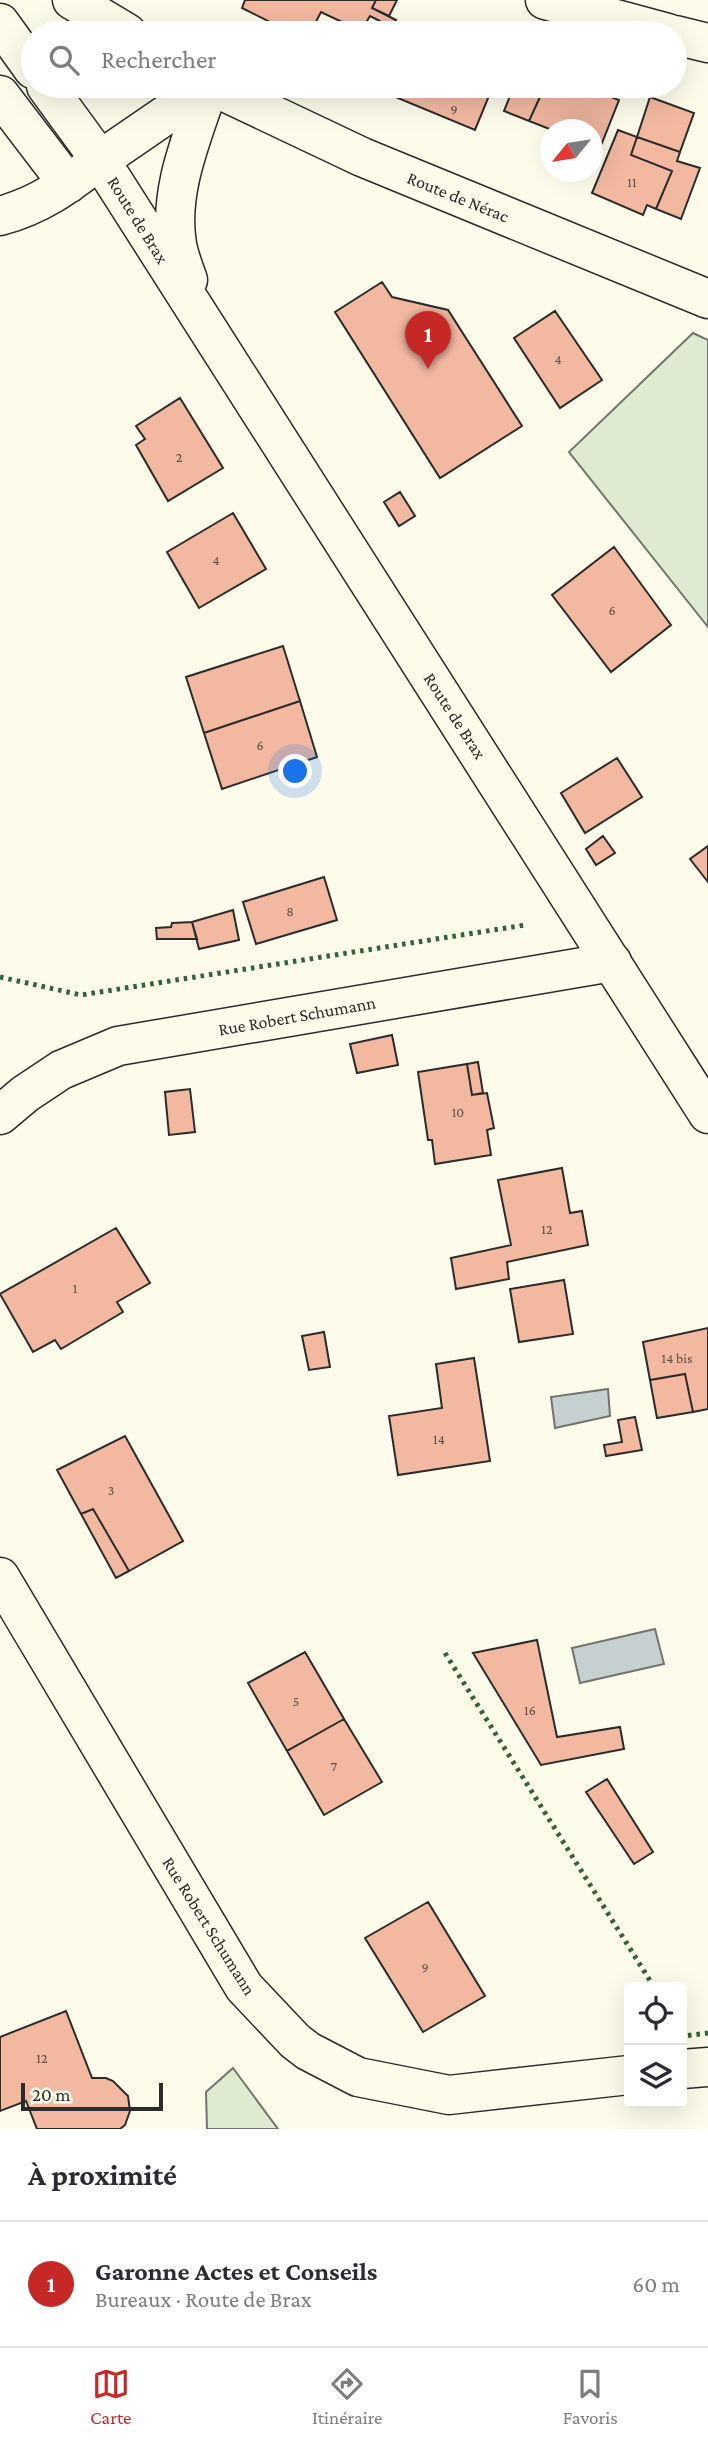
<!DOCTYPE html>
<html lang="fr">
<head>
<meta charset="utf-8">
<style>
  :root { --surface:#fff; --page:#f7f7f7; --text:#2b2b33; --muted:#7c7c81; --line:#e1e1e2; --accent:#c62828 }
  body { margin:0; font-family:"Crimson Pro",serif; background:var(--page); color:var(--text) }
  .controls { position:absolute; right:21px; bottom:21px; display:grid; overflow:hidden; border-radius:7px; box-shadow:0 7px 28px #0002 }
  .controls button { width:63px; height:63px; display:grid; place-items:center; padding:0; border:0; border-bottom:2px solid var(--line); background:var(--surface); color:var(--text); font:35px sans-serif }
  .compass { position:absolute; left:540px; top:119px; width:63px; height:63px; border-radius:50%; background:var(--surface); box-shadow:0 7px 28px #0002; rotate:240deg }
  .scale { position:absolute; left:21px; bottom:18px; width:142px; box-sizing:border-box; padding-left:7px; border:4px solid #2b2b2b; border-top:0; font-size:19px; line-height:24px; white-space:nowrap; color:#2b2b2b; -webkit-text-stroke:5px #fdfbea; paint-order:stroke }
  .you { position:absolute; left:296px; top:772px; width:24px; height:24px; margin:-18px; border:5px solid #fff; border-radius:50%; background:#1a73e8; box-shadow:0 0 0 10px #1a73e833 }
  .badge { display:grid; place-items:center; width:46px; height:46px; border-radius:50%; background:var(--accent); color:#fff; font-size:23px; font-weight:700 }
  .pin { position:absolute; translate:-50% -58px; filter:drop-shadow(0 2px 4px #0008) }
  .pin::after { content:''; position:absolute; top:37px; width:24px; height:21px; background:inherit; clip-path:polygon(0 0,100% 0,50% 100%) }
  .list { margin:0; padding:0; list-style:none }
  h2 { display:flex; justify-content:space-between; align-items:center; height:91px; margin:0; padding:0 28px; font-size:30px }
  h2 small { font-size:23px; font-weight:400; color:var(--muted) }
  .list li { display:grid; grid-template-columns:46px 1fr auto; gap:21px; align-items:center; box-sizing:border-box; height:126px; padding:0 28px; border-top:2px solid var(--line) }
  .list b { display:block; font-size:26px; white-space:nowrap }
  .list p { margin:0; font-size:23px; white-space:nowrap; color:var(--muted) }
  .list em { font-size:23px; font-style:normal; color:var(--muted) }
  .icon { flex:none; width:38px; height:38px; fill:none; stroke:currentColor; stroke-width:2; stroke-linecap:round; stroke-linejoin:round }
  .map { position:relative; flex:none; width:708px; height:2129px; overflow:hidden }
  .search { position:absolute; background:var(--surface); box-shadow:0 7px 28px #0002; left:21px; right:21px; top:21px; height:77px; display:flex; align-items:center; gap:18px; box-sizing:border-box; padding:0 24px; border-radius:38px; color:var(--muted); font-size:26px }
  .sheet { height:217px; background:var(--surface) }
  nav { display:flex; justify-content:space-around; align-items:center; box-sizing:border-box; height:98px; border-top:2px solid var(--line); background:var(--surface); font-size:19px; color:var(--muted) }
  nav a { display:grid; justify-items:center; gap:4px }
  nav .on { color:var(--accent) }
  .map>svg:first-child { display:block }
  .green { fill:#deebd1; stroke:#74746e; stroke-width:2 }
  .water { fill:#c7d0d0; stroke:#74746e; stroke-width:2 }
  .building { fill:#f2b8a0; stroke:#2b2b2b; stroke-width:2 }
  .lines { fill:none; stroke-linecap:round; stroke-linejoin:round }
  .minor-casing { stroke:#2b2b2b; stroke-width:41 }
  .major-casing { stroke:#2b2b2b; stroke-width:41 }
  .minor { stroke:#fdfbea; stroke-width:38 }
  .major { stroke:#fdfbea; stroke-width:38 }
  .hedge { stroke:#34623c; stroke-width:5; stroke-dasharray:3.5 5; stroke-linecap:butt }
  .labels { text-anchor:middle; dominant-baseline:central; stroke-width:5; stroke-linejoin:round; paint-order:stroke }
  .number-label { font-size:14px; fill:#5d4e48 }
  .street-label { font-size:18px; fill:#2b2b2b; stroke:#fdfbea }
</style>
</head>
<body>
<div class="map">
<svg width="708" height="2129" viewBox="0 0 708 2129">
  <rect width="100%" height="100%" fill="#fdfbea"/>
  <path class="green" d="M 693,333 L 708,340 L 708,627 L 569,452 Z
    M 233,2068 L 278,2129 L 207,2129 L 206,2092 Z"/>
  <path class="water" d="M 608,1389 L 610,1416 L 555,1428 L 551,1397 Z
    M 655,1629 L 664,1664 L 580,1683 L 572,1648 Z"/>
  <path class="building" d="M 245,0 L 376,0 L 372,8 L 396,20 L 388,33 L 377,30 L 380,21 L 370,16 L 361,31 L 321,12 L 310,33 L 292,33 L 242,8 Z
    M 376,0 L 397,0 L 389,16 L 372,8 Z
    M 377,86 L 493,86 L 475,130 L 376,89 Z
    M 514,86 L 545,86 L 529,121 L 504,111 Z
    M 545,86 L 582,86 L 619,100 L 600,148 L 592,145 L 592,130 L 552,130 L 529,121 Z
    M 650,97 L 694,113 L 680,152 L 637,137 Z
    M 618,130 L 637,137 L 631,155 L 672,171 L 656,209 L 647,205 L 643,215 L 592,193 Z
    M 637,137 L 680,152 L 677,161 L 700,168 L 681,219 L 656,209 L 672,171 L 631,155 Z
    M 382,282 L 392,297 L 448,310 L 522,426 L 440,478 L 335,312 Z
    M 555,311 L 602,380 L 560,408 L 514,338 Z
    M 180,398 L 223,468 L 168,501 L 136,445 L 145,439 L 136,426 Z
    M 400,492 L 415,516 L 399,526 L 384,502 Z
    M 233,513 L 266,569 L 199,608 L 167,552 Z
    M 614,547 L 671,625 L 611,672 L 552,595 Z
    M 283,646 L 300,701 L 204,733 L 186,677 Z
    M 300,701 L 317,757 L 222,789 L 204,733 Z
    M 617,758 L 642,797 L 585,833 L 561,793 Z
    M 603,836 L 615,853 L 596,865 L 586,849 Z
    M 708,846 L 708,882 L 690,859 Z
    M 324,877 L 337,920 L 256,944 L 243,902 Z
    M 233,910 L 239,940 L 199,949 L 192,922 Z
    M 192,922 L 197,939 L 157,939 L 156,928 L 171,927 L 172,923 Z
    M 392,1035 L 398,1065 L 357,1073 L 350,1044 Z
    M 478,1062 L 483,1093 L 472,1095 L 467,1064 Z
    M 467,1064 L 472,1095 L 487,1093 L 494,1128 L 487,1130 L 491,1155 L 435,1164 L 432,1140 L 428,1140 L 418,1072 Z
    M 190,1089 L 195,1132 L 169,1135 L 165,1092 Z
    M 562,1168 L 570,1213 L 582,1211 L 588,1245 L 507,1262 L 509,1279 L 456,1289 L 451,1258 L 511,1245 L 498,1180 Z
    M 116,1228 L 150,1283 L 117,1302 L 123,1312 L 61,1349 L 55,1340 L 33,1352 L 0,1294 Z
    M 564,1280 L 573,1334 L 519,1342 L 510,1289 Z
    M 708,1328 L 708,1409 L 693,1412 L 685,1374 L 650,1380 L 643,1342 Z
    M 324,1332 L 330,1367 L 309,1370 L 302,1336 Z
    M 474,1358 L 490,1461 L 398,1475 L 389,1416 L 442,1408 L 436,1364 Z
    M 685,1374 L 693,1412 L 657,1418 L 650,1380 Z
    M 635,1417 L 642,1450 L 606,1456 L 604,1445 L 622,1442 L 618,1420 Z
    M 125,1436 L 183,1541 L 129,1571 L 93,1509 L 81,1514 L 57,1470 Z
    M 93,1509 L 129,1571 L 116,1578 L 81,1514 Z
    M 537,1640 L 557,1737 L 620,1727 L 624,1749 L 541,1765 L 473,1653 Z
    M 305,1652 L 344,1719 L 287,1751 L 248,1683 Z
    M 344,1719 L 382,1782 L 324,1815 L 287,1751 Z
    M 607,1779 L 653,1852 L 634,1864 L 586,1792 Z
    M 428,1902 L 485,1996 L 423,2032 L 365,1938 Z
    M 66,2011 L 92,2078 L 106,2078 L 113,2081 L 128,2096 L 130,2111 L 125,2125 L 120,2129 L 37,2129 L 26,2101 L 0,2111 L 0,2037 Z"/>
  <g class="lines">
    <g class="minor-casing">
      <path id="minor" d="M 545,0 L 668,33
        M 675,35 L 708,43
        M 0,95 L 68,184
        M 0,216 C 41,205 67,185 100,160
        M 0,1115 L 25,1094 L 61,1070 L 118,1046 L 612,962
        M 0,1577 L 244,1987 L 295,2041 L 308,2051 L 358,2077 L 449,2095 L 629,2075
        M 682,2069 L 708,2067"/>
    </g>
    <g class="major-casing">
      <path id="major" d="M 72,0 L 127,33
        M 0,23 L 33,69
        M 46,86 L 100,160 L 708,1114
        M 212,86 L 362,157 L 708,299
        M 100,160 L 208,86
        M 188,280 C 184,269 179,256 177,244 C 168,190 193,136 209,86"/>
    </g>
    <use href="#minor" class="minor"/>
    <use href="#major" class="major"/>
    <path class="hedge" d="M 0,977 L 81,995 L 525,925
      M 445,1653 L 654,1987
      M 682,2032 L 684,2036 L 708,2033"/>
  </g>
  <g class="labels">
    <g class="number-label">
      <text x="454" y="109">9</text>
      <text x="632" y="182">11</text>
      <text x="558" y="359">4</text>
      <text x="179" y="457">2</text>
      <text x="216" y="560">4</text>
      <text x="612" y="610">6</text>
      <text x="260" y="745">6</text>
      <text x="290" y="911">8</text>
      <text x="458" y="1112">10</text>
      <text x="547" y="1229">12</text>
      <text x="75" y="1288">1</text>
      <text x="677" y="1358">14 bis</text>
      <text x="439" y="1439">14</text>
      <text x="111" y="1490">3</text>
      <text x="296" y="1701">5</text>
      <text x="530" y="1710">16</text>
      <text x="334" y="1766">7</text>
      <text x="425" y="1967">9</text>
      <text x="42" y="2058">12</text>
    </g>
    <g class="street-label">
      <text transform="translate(458 197) rotate(22)">Route de Nérac</text>
      <text transform="translate(138 220) rotate(58)">Route de Brax</text>
      <text transform="translate(455 716) rotate(57)">Route de Brax</text>
      <text transform="translate(297 1016) rotate(-10)">Rue Robert Schumann</text>
      <text transform="translate(209 1926) rotate(58)">Rue Robert Schumann</text>
    </g>
  </g>
</svg>
<div class="controls">
<button><svg class="icon" aria-label="locate" viewBox="0 0 24 24"><circle cx="12" cy="12" r="6"/><path d="M12 2v4M12 18v4M2 12h4M18 12h4"/></svg></button>
<button><svg class="icon" aria-label="layers" viewBox="0 0 24 24"><path d="M12 4l9 5-9 5-9-5zM3 14l9 5 9-5"/></svg></button>
</div>
<svg class="compass" viewBox="-18 -18 36 36"><path d="M0-13l5 13h-10z" fill="#e53935"/><path d="M0 13l5-13h-10z" fill="#7c7c81"/></svg>
<div class="scale">20 m</div>
<div class="you"></div>
<div class="pin badge" style="left:428px;top:369px">1</div>
<div class="search"><svg class="icon" aria-label="search" viewBox="0 0 24 24"><circle cx="10" cy="10" r="6"/><path d="M15 15l6 6"/></svg>Rechercher</div>
</div>
<section class="sheet">
<h2>À proximité<small></small></h2>
<ul class="list">
<li><span class="badge">1</span><div><b>Garonne Actes et Conseils</b><p>Bureaux · Route de Brax</p></div><em>60 m</em></li>
</ul>
</section>
<nav>
<a class="on"><svg class="icon" aria-label="map" viewBox="0 0 24 24"><path d="M3 6l6-2 6 2 6-2v14l-6 2-6-2-6 2zM9 4v14M15 6v14"/></svg>Carte</a>
<a><svg class="icon" aria-label="directions" viewBox="0 0 24 24"><path d="M12 3l9 9-9 9-9-9zM9 14v-3h6M13 9l2 2-2 2"/></svg>Itinéraire</a>
<a><svg class="icon" aria-label="saved" viewBox="0 0 24 24"><path d="M7 4h10v16l-5-4-5 4z"/></svg>Favoris</a>
</nav>
</body>
</html>
